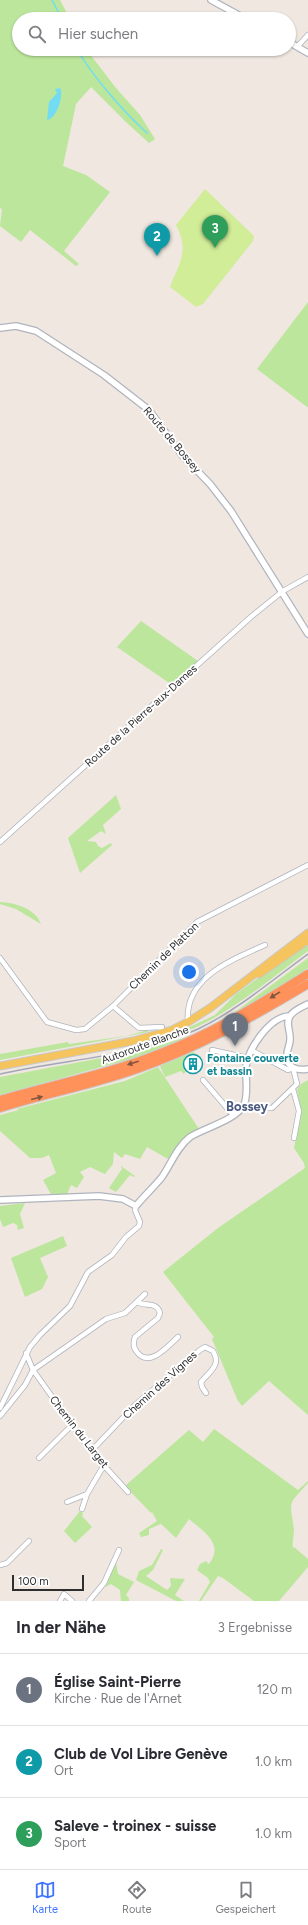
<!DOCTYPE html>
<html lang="de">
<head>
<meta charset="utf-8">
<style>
  :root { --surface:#fff; --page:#f2f2f3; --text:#2b2b33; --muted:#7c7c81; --line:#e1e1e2; --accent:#3e74ff }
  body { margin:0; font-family:Figtree,sans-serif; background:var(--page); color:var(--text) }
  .scale { position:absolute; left:12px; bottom:10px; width:72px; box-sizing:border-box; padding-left:4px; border:2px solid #2e2e2e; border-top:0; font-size:11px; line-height:14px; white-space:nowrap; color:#2e2e2e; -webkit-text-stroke:3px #fff; paint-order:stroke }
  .you { position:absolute; left:189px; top:972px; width:14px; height:14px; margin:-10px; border:3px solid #fff; border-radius:50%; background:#1a73e8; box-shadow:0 0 0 6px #1a73e833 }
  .badge { display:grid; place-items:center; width:26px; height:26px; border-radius:50%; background:var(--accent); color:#fff; font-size:13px; font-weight:700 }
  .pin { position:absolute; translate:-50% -33px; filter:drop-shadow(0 1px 2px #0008) }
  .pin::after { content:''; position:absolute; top:21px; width:14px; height:12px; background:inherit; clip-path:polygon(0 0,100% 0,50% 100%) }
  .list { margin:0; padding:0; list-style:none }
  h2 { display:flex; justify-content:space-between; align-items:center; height:52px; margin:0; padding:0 16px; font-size:17px }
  h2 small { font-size:13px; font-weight:400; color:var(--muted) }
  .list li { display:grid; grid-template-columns:26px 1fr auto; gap:12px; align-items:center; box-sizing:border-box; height:72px; padding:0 16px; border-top:1px solid var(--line) }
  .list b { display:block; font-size:15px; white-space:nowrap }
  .list p { margin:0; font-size:13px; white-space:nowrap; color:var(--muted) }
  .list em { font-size:13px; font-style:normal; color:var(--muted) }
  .icon { flex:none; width:22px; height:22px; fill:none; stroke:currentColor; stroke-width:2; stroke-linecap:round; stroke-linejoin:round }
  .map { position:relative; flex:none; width:308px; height:1601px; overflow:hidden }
  .search { position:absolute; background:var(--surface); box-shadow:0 1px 3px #0004; left:12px; right:12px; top:12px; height:44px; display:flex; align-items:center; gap:10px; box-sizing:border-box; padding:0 14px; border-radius:22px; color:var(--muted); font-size:15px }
  .sheet { height:268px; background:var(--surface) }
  nav { display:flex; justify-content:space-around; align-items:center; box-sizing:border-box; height:56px; border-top:1px solid var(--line); background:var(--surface); font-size:11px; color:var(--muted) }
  nav a { display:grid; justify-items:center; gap:2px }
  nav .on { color:var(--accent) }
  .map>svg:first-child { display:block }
  .green { fill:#bce69c }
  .pitch { fill:#d1ed98 }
  .water { fill:#72ddf2 }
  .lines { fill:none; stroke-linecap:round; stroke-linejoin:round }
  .stream { stroke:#72ddf2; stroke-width:1.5 }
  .minor-casing { stroke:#b0b4be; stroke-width:6 }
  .tertiary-casing { stroke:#b0b4be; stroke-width:8 }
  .primary-casing { stroke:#c9c9c9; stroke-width:9 }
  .motorway-casing { stroke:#c9c9c9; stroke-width:10 }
  .minor { stroke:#fff; stroke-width:4.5 }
  .tertiary { stroke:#fff; stroke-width:5.5 }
  .primary { stroke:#f5c45f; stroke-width:7 }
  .motorway { stroke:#ff925b; stroke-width:8 }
  .rail { stroke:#a2a7b8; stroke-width:1.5 }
  .oneway { fill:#825640 }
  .labels { text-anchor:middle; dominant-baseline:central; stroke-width:4; stroke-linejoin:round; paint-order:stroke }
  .street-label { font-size:11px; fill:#2e2e2e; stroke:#fff }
  .culture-label { font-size:11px; font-weight:bold; fill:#0d838f; stroke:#fff; text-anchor:start }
  .quarter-label { font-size:13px; font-weight:bold; fill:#4c5a80; stroke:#fff }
</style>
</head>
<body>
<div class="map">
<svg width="308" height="1601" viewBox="0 0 308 1601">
  <rect width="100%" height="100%" fill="#efe7e0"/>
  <path class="green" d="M 0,0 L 60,0 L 70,19 L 19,19 L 19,49 L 86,49 L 116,88 L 140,115 L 155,139 L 149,143 L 127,123 L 91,87 L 76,104 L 63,166 L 86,175 L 110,192 L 64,251 L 79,264 L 76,266 L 30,230 L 21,242 L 0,226 L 2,209 L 0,208 Z
    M 308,302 L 308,407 L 307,407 L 257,369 Z
    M 141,621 L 198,661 L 172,685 L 117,647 Z
    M 116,795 L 121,809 L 103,825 L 106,834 L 101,831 L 87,841 L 96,842 L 98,846 L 102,848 L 111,843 L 112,845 L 80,873 L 68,838 Z
    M 0,902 C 15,903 35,908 41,924 L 16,909 L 0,904 Z
    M 308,942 L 308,951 C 278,973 211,1029 177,1033 L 215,1015 L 236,994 Z
    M 308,958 L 308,968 L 271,993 L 231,1015 Z
    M 148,1030 L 148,1032 L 0,1060 L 0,1054 L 68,1042 L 69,1044 L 126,1036 Z
    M 190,1036 L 141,1056 L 0,1095 L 0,1077 L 144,1050 Z
    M 193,1052 L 201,1057 L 198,1073 L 188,1073 L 186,1071 L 184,1074 L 181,1071 L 165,1077 L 160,1066 Z
    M 158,1067 L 199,1129 C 184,1137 176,1145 168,1159 L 147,1147 L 140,1159 L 125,1154 L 122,1158 L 114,1152 L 113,1164 L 105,1174 L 90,1167 L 80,1172 L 84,1177 L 77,1188 L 71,1185 L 66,1196 L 52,1196 L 43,1180 L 56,1173 L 49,1155 L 42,1158 L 30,1158 L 0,1131 L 0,1115 L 19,1110 L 17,1109 L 125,1081 Z
    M 308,1080 L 308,1415 L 269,1381 L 242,1406 L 237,1399 L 212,1339 L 214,1337 L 163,1272 L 218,1228 L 305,1168 L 304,1163 L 294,1148 L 301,1110 L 297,1090 L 301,1084 Z
    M 121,1166 L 135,1176 L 134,1177 L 130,1175 L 116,1192 L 109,1188 L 122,1169 Z
    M 25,1203 L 20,1214 L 24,1228 L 18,1230 L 17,1225 L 13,1223 L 3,1227 L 0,1219 L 0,1206 Z
    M 63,1236 L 67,1246 L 40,1258 L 48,1277 L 42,1289 L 25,1297 L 11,1258 Z
    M 214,1429 L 298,1490 L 308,1481 L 308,1483 C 287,1506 290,1500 294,1530 C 294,1535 292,1542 293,1548 L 294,1547 L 308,1559 L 308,1567 L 279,1601 L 254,1601 L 223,1578 L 218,1576 L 201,1601 L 199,1601 L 210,1582 L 208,1578 L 197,1570 L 200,1564 L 206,1561 L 209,1564 C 225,1544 203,1531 189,1519 L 176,1538 L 161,1524 L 149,1529 L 149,1535 L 141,1537 L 139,1533 L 157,1521 L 152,1512 L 151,1513 L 125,1486 L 189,1430 L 203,1442 Z
    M 80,1511 L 83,1513 L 82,1516 L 92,1527 L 75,1543 L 64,1531 Z
    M 161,1549 L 163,1550 L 153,1570 L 146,1576 L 167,1590 L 171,1586 L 170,1578 L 185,1579 L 175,1595 L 184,1601 L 176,1601 L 136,1580 L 139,1571 L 152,1565 Z
    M 116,1562 L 118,1574 L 134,1582 L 126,1595 L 129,1598 L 129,1601 L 121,1601 L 120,1590 L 111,1584 L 105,1587 Z"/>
  <path class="pitch" d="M 205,189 L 254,236 L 253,241 L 203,304 L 196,307 L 170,287 C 179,263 190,251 176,225 Z"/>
  <path class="water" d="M 60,88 C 64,95 57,119 47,120 L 49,102 L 57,93 L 55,89 Z"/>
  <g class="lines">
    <path class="stream" d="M 52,0 L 62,19
      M 77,49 C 92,76 124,112 147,133"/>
    <g class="minor-casing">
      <path id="minor" d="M 297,47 L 308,35
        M 0,842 L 252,616 L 283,591 L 308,577
        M 0,958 L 47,1022 L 76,1030 L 85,1029 L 113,1006 L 197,922 L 308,865
        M 113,1006 L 139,1028 L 162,1027
        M 188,1022 C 184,977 232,960 265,945
        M 212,1050 L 248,1058
        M 203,1080 L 233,1115
        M 293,1089 L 299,1111 L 294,1138
        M 242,1108 L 272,1108 L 297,1084 L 293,1068 L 288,1070 L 251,1050
        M 137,1302 C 145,1307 157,1301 160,1313 L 158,1318 L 135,1337 C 133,1343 133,1348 137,1352 C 149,1369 169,1345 178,1337
        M 26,1353 L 33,1370 L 90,1450 L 128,1492
        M 0,1408 L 30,1347 L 40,1335 L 70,1306 L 88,1272 L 112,1255 L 126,1237 L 139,1226 L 140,1222 L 135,1210 L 136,1206
        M 0,1416 L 25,1385 L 33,1370 L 106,1319 L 125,1313 L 145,1294
        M 90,1450 L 96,1446 L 135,1405 L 200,1350 L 205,1347 L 213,1351 C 222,1365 209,1372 201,1382 L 202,1387 L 206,1393
        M 39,1458 L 73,1424
        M 67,1502 L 87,1494 L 104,1465
        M 82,1509 L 87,1494
        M 0,1565 L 7,1563 L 29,1541
        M 60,1601 L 64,1594 L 72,1601
        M 89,1601 L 104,1583 L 119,1550"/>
    </g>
    <g class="tertiary-casing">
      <path id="tertiary" d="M 211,0 L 246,19
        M 289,42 L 308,53
        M 0,328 L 16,326 L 36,331 L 104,375 L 149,410 L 182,455 L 210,484 L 231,511 L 308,634
        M 308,1004 C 302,1007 294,1010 290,1016 C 285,1024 291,1031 290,1040 C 290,1045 287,1049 287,1055 C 286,1068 298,1071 308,1069
        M 0,1200 L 99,1196 L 123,1199 L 136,1206 C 144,1196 154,1187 162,1177 C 171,1164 177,1147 190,1137 C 204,1128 236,1120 244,1105 C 249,1092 245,1078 246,1066 C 249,1048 270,1016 290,1016"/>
    </g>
    <g class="primary-casing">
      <path id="primary" d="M 259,974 L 308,940
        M 0,1066 L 133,1041 L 172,1030 L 188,1022 L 210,1008 L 308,933"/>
    </g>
    <g class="motorway-casing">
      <path id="motorway" d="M 0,1100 C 53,1084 109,1074 161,1053 C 213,1033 260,1004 308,974
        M 0,1108 C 45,1094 92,1085 137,1069 C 198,1048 253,1017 308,984"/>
    </g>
    <use href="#minor" class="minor"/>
    <use href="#tertiary" class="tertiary"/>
    <use href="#primary" class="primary"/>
    <use href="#motorway" class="motorway"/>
    <path class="rail" d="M 0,1074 C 64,1059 138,1057 198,1029 C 238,1010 272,980 308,954"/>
  </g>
  <defs><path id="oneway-solid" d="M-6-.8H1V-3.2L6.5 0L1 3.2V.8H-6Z"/></defs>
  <g class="oneway">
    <use href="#oneway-solid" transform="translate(275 995) rotate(148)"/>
    <use href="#oneway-solid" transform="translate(133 1063) rotate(163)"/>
    <use href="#oneway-solid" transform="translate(37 1098) rotate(-15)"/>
  </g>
  <defs>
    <g id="building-ring" transform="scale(1)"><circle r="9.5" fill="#fff" stroke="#0f9aa8" stroke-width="1.5"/><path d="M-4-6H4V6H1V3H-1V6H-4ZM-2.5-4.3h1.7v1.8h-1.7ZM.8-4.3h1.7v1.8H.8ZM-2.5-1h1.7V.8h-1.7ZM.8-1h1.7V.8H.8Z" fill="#0f9aa8"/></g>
  </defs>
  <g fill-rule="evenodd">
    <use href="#building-ring" x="193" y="1064"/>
  </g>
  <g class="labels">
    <g class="street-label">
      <text transform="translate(172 440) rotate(50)">Route de Bossey</text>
      <text transform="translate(141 716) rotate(-42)">Route de la Pierre-aux-Dames</text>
      <text transform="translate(164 956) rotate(-44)">Chemin de Platton</text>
      <text transform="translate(145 1045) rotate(-20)">Autoroute Blanche</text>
      <text transform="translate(160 1385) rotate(-42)">Chemin des Vignes</text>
      <text transform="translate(79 1432) rotate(52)">Chemin du Larget</text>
    </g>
    <g class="culture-label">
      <text x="207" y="1058">Fontaine couverte<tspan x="207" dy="13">et bassin</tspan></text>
    </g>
    <g class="quarter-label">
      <text x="247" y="1106">Bossey</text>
    </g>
  </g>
</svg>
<div class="scale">100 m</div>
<div class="you"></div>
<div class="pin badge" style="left:235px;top:1046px;background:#6b7280">1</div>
<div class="pin badge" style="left:157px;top:256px;background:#0f9aa8">2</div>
<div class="pin badge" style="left:215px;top:248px;background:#2e9e5b">3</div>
<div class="search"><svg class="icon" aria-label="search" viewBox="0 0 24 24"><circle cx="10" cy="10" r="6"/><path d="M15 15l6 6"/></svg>Hier suchen</div>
</div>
<section class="sheet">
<h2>In der Nähe<small>3 Ergebnisse</small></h2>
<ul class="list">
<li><span class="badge" style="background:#6b7280">1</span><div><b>Église Saint-Pierre</b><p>Kirche · Rue de l'Arnet</p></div><em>120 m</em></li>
<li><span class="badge" style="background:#0f9aa8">2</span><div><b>Club de Vol Libre Genève</b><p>Ort</p></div><em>1.0 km</em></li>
<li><span class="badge" style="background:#2e9e5b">3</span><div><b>Saleve - troinex - suisse</b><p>Sport</p></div><em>1.0 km</em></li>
</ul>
</section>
<nav>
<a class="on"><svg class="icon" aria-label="map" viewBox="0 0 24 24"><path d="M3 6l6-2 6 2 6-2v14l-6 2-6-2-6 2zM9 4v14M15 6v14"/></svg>Karte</a>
<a><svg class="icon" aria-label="directions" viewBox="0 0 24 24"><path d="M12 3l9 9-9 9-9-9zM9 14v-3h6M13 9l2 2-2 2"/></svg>Route</a>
<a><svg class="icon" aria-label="saved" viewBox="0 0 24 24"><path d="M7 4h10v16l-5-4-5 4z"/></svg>Gespeichert</a>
</nav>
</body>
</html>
